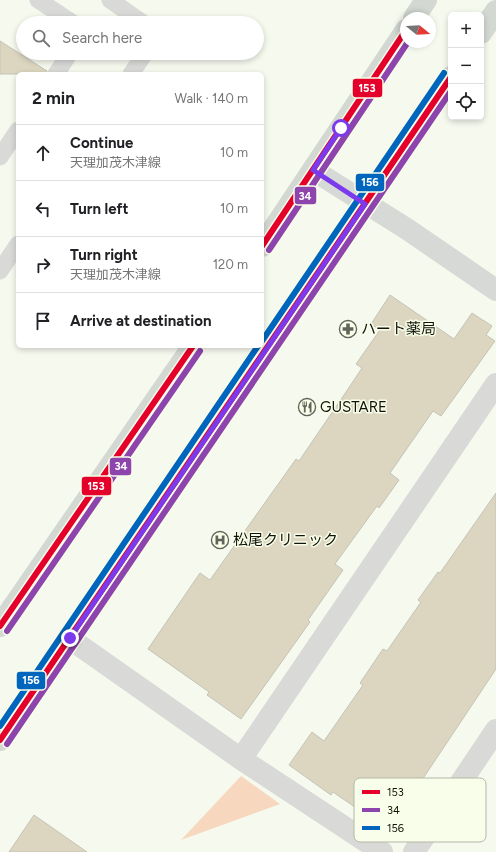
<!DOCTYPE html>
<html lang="en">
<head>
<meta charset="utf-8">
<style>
  :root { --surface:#fff; --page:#f6f6f6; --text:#202124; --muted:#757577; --line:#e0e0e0 }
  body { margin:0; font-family:Figtree,"Noto Sans JP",sans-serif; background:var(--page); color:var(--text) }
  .controls { position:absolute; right:12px; top:12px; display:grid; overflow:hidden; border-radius:6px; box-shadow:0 2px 6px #0003 }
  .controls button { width:36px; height:36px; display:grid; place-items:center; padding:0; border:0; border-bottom:1px solid var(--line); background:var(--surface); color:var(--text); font:20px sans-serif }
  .compass { position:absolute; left:400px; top:12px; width:36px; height:36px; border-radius:50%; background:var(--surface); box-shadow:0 2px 6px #0003; rotate:108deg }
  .stop { position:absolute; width:12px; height:12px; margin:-9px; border:3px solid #7c3aed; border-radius:50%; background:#fff }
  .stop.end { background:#7c3aed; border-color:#fff; box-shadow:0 1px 4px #0008 }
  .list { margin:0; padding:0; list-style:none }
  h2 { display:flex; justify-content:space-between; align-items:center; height:52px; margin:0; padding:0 16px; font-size:17px }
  h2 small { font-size:13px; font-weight:400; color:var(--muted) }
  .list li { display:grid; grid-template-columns:26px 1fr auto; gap:12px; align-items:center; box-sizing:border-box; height:56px; padding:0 16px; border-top:1px solid var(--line) }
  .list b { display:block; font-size:15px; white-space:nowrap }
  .list p { margin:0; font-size:13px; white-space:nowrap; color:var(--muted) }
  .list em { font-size:13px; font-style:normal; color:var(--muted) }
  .icon { flex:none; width:22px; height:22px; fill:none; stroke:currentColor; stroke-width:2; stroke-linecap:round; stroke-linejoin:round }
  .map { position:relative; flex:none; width:496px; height:852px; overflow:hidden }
  .search { position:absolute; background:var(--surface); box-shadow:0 2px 6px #0003; left:16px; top:16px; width:248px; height:44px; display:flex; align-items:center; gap:10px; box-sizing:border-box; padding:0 14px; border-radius:22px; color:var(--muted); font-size:15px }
  .panel { position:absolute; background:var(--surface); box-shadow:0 2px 6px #0003; left:16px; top:72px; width:248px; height:276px; border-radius:6px }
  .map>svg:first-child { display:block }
  .green { fill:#f7d8bf }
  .building { fill:#dcd6c0; stroke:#c4c3b8 }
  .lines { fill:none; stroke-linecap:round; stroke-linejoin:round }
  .lane { stroke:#d9dad7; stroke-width:17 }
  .street { stroke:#d9dad7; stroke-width:22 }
  .secondary { stroke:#d7d9d6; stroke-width:22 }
  .primary { stroke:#d3d8d3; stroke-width:22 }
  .bus-1-casing { stroke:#f8fee9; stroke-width:9 }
  .bus-2-casing { stroke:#f8fee9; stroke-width:9 }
  .bus-3-casing { stroke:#f8fee9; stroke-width:9 }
  .bus-1 { stroke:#e4002b; stroke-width:6 }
  .bus-2 { stroke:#8e44ad; stroke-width:6 }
  .bus-3 { stroke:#0065bd; stroke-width:6 }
  .route { stroke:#7c3aed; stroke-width:5 }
  .labels { text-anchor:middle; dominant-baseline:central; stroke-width:3; stroke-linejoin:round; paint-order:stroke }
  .poi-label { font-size:15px; fill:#111408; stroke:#f8fee9; text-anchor:start }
  .key { fill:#f8fee9; stroke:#b3b8a6; stroke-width:1 }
  .key-label { font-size:11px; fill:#111408 }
  .line-badge { stroke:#f8fee9; stroke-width:1.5 }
  .badge-label { font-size:11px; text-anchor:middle; font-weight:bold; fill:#fff }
</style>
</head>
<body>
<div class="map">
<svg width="496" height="852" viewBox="0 0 496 852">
  <rect width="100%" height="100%" fill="#f6f9ee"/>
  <path class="green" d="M 241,776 L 280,804 L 181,840 Z"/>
  <path class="building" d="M 0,41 L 47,71 L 46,74 L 0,74 Z
    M 390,295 L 454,339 L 472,313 L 492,326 L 486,335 L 495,341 L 441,416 L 433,411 L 390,473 L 399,480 L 379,508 L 377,506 L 335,564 L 343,570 L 308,620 L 310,622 L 241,719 L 207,695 L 209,692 L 148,649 L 200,573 L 210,580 L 296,459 L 299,461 L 346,392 L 362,368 L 356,364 L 380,330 L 371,324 Z
    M 496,493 L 496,669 L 416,789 L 415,788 L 387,829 L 333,792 L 331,795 L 289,765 L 312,732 L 324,741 L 363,685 L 360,683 L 383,649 L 387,651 L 421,602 L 418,600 L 438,572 L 440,573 Z
    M 34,815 L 87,852 L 9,852 Z"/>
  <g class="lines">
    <path class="lane" d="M 38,0 L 73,23
      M 110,0 L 143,23
      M 56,74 L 70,53
      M 131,74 L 145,53
      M 0,157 L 18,130
      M 0,271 L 18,244"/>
    <path class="street" d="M 69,638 L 241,759 L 382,852
      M 241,759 L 496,384
      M 414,852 L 496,730"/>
    <path class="secondary" d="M 313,170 L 407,229 L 496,290"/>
    <path class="primary" d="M 414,18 L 426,0
      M 481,33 L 496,11
      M 262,246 L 406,30
      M 0,626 L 193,346
      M 0,740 L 451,77"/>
    <g class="bus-1-casing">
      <path id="bus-1" d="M 262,246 L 406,30
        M 0,626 L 193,346
        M 0,740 L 451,77"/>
    </g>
    <g class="bus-2-casing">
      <path id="bus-2" d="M 269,250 L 408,42
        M 7,631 L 200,351
        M 7,744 L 451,91"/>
    </g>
    <g class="bus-3-casing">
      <path id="bus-3" d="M 262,341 L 444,73
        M 0,726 L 258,346"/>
    </g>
    <use href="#bus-1" class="bus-1"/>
    <use href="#bus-2" class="bus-2"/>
    <use href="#bus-3" class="bus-3"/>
  </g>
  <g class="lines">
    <path class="route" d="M 70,638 L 365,204 L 313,170 L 341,128"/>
  </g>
  <defs>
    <g id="pharmacy-ring" transform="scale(0.9)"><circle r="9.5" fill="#f8fee9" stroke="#616458" stroke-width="1.5"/><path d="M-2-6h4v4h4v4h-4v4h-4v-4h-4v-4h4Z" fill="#616458"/></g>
    <g id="restaurant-ring" transform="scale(0.9)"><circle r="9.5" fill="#f8fee9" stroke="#616458" stroke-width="1.5"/><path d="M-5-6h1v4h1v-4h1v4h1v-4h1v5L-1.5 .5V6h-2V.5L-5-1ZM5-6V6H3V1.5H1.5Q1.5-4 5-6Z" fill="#616458"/></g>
    <g id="hospital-ring" transform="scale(0.9)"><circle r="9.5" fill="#f8fee9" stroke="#616458" stroke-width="1.5"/><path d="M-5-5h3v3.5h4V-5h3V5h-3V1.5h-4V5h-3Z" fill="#616458"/></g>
  </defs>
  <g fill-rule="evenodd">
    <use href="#pharmacy-ring" x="348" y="329"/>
    <use href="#restaurant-ring" x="307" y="407"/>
    <use href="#hospital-ring" x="220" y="540"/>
  </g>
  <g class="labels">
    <g class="poi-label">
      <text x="361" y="329">ハート薬局</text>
      <text x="320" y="407">GUSTARE</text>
      <text x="233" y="540">松尾クリニック</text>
    </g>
  </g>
  <rect x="354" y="778" width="132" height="64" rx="6" class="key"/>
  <rect x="362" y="790" width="18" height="4" fill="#e4002b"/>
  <rect x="362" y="808" width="18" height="4" fill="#8e44ad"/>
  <rect x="362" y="826" width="18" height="4" fill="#0065bd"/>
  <g class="key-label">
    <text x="387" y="796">153</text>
    <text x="387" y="814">34</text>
    <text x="387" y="832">156</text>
  </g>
  <g class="line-badge">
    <rect x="352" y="78" width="31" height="20" rx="4" fill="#e4002b"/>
    <rect x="355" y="173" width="30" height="19" rx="4" fill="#0065bd"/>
    <rect x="294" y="186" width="23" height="19" rx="4" fill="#8e44ad"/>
    <rect x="109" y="457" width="23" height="19" rx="4" fill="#8e44ad"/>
    <rect x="81" y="476" width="31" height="20" rx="4" fill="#e4002b"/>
    <rect x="16" y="671" width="30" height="19" rx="4" fill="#0065bd"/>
  </g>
  <g class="badge-label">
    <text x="367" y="92">153</text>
    <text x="370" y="186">156</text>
    <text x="305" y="200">34</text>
    <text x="121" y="470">34</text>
    <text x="96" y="490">153</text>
    <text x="31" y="684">156</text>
  </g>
</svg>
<div class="controls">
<button>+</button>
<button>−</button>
<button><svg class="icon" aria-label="locate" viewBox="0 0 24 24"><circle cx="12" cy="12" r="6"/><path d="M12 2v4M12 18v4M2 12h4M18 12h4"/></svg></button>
</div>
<svg class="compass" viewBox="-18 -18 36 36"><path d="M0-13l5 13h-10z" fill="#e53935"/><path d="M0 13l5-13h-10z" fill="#757577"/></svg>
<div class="stop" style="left:341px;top:128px"></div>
<div class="stop end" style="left:70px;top:638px"></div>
<div class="search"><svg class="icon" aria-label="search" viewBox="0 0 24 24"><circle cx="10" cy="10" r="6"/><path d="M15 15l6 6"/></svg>Search here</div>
<section class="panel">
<h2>2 min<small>Walk · 140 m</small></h2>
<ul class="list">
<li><svg class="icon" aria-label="ahead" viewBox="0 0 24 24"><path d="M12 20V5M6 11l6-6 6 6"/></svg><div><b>Continue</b><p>天理加茂木津線</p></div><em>10 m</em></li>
<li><svg class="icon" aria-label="left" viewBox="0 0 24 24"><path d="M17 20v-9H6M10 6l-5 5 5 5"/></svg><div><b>Turn left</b></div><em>10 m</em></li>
<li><svg class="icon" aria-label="right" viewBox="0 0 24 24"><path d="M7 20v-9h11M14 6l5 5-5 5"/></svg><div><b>Turn right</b><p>天理加茂木津線</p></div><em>120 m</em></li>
<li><svg class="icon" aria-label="arrive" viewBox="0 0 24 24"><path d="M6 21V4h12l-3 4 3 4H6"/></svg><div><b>Arrive at destination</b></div></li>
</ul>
</section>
</div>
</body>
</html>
